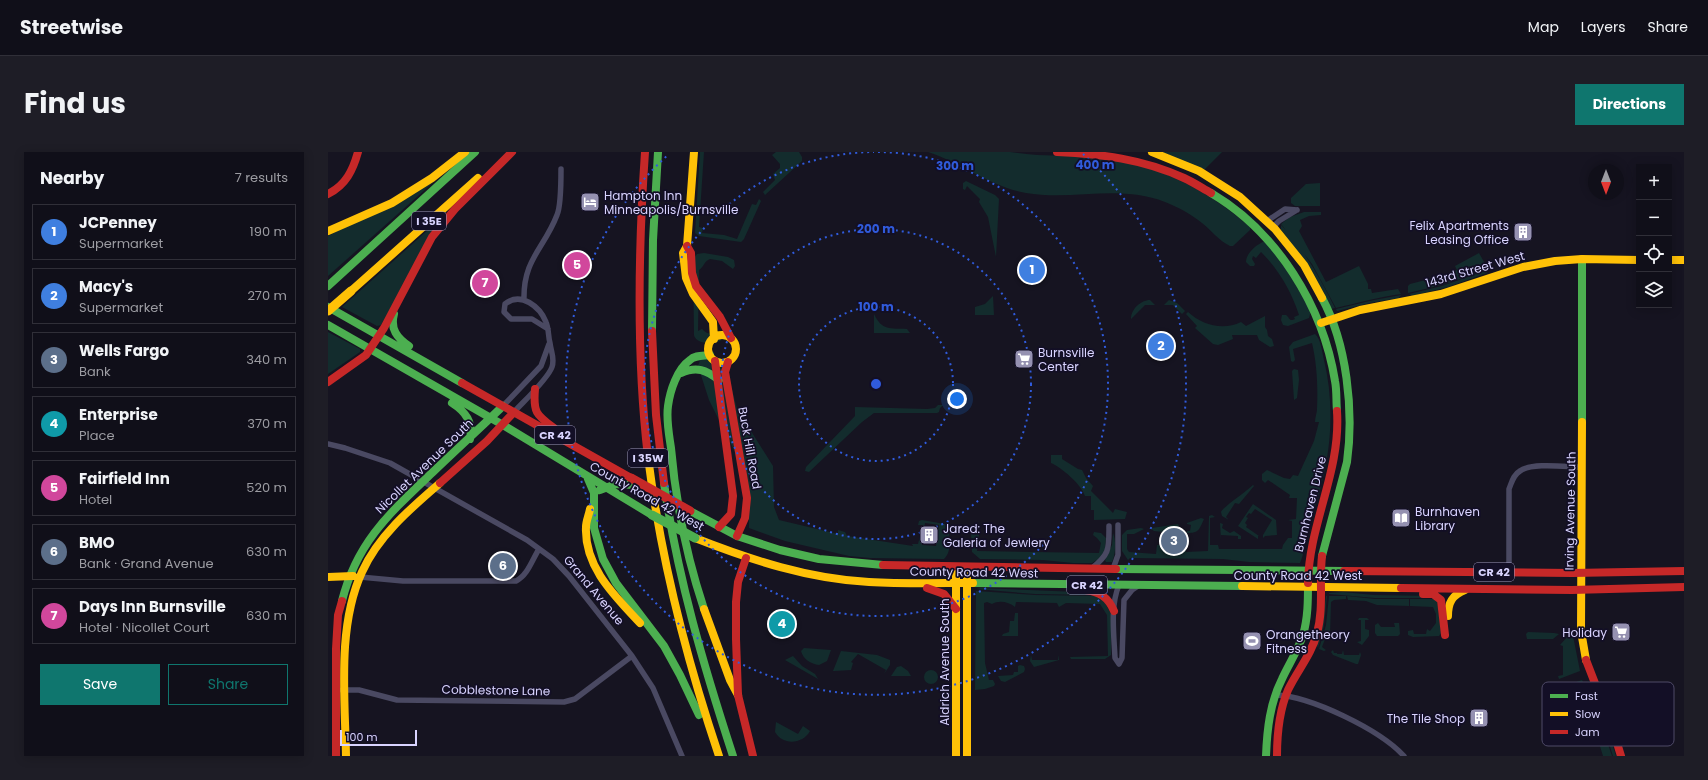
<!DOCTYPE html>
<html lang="en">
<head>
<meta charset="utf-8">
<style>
  :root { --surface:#100f19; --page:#1e1d26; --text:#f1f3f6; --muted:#9c9ca2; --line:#302f38; --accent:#0f766e }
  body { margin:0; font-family:Poppins,sans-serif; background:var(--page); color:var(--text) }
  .controls { position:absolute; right:12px; top:12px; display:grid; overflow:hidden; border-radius:0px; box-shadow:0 2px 10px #0003 }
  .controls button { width:36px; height:36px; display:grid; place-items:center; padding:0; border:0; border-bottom:1px solid var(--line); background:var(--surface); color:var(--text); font:20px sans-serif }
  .compass { position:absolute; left:1260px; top:12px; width:36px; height:36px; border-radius:50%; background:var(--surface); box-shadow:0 2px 10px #0003; rotate:180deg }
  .scale { position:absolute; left:12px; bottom:10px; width:77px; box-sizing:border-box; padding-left:4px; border:2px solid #d9d4ff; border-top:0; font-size:11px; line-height:14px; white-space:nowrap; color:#d9d4ff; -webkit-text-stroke:3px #130f26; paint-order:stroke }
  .you { position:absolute; left:629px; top:247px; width:14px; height:14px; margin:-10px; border:3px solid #fff; border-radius:50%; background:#1a73e8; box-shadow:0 0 0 6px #1a73e833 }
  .badge { display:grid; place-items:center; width:26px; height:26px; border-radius:50%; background:var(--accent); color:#fff; font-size:13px; font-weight:700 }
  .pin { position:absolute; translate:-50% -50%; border:2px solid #fff; box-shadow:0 1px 4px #0006 }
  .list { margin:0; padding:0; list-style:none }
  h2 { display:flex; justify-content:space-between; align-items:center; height:52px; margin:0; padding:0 16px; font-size:17px }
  h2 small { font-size:13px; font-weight:400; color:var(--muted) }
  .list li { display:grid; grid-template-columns:26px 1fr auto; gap:12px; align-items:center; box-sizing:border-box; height:56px; margin:0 8px 8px; padding:0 8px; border:1px solid var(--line); border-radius:0px }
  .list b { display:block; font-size:15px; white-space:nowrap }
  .list p { margin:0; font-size:13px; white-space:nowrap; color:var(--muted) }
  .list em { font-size:13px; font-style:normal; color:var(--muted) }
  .actions { display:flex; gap:8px; padding:12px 16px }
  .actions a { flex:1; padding:9px 0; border:1px solid var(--accent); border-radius:0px; text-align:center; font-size:14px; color:var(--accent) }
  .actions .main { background:var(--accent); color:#fff }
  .icon { flex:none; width:22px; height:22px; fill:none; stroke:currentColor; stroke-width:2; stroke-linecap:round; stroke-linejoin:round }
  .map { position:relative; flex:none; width:1356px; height:604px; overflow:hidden; border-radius:0px }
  header { display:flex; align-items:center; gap:24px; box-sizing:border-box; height:56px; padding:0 20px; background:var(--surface); border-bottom:1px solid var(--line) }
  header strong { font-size:19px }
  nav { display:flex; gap:22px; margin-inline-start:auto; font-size:14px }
  .intro { display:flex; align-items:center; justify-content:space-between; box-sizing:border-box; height:96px; padding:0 24px }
  h1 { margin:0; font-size:28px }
  .button { padding:10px 18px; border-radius:0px; background:var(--accent); color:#fff; font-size:14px; font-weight:700 }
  main { display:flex; gap:24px; padding:0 24px }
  aside { flex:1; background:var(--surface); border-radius:0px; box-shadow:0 2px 10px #0003 }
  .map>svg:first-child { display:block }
  .green { fill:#132c2d }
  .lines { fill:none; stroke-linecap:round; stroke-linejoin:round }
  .street { stroke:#4a4962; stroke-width:5.5 }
  .fast { stroke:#4caf50; stroke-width:8 }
  .slow { stroke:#ffc107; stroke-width:8 }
  .jam { stroke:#c62828; stroke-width:8 }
  .fast-bridge { stroke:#4caf50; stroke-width:9 }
  .slow-bridge { stroke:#ffc107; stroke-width:9 }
  .jam-bridge { stroke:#c62828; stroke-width:9 }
  .ring { fill:none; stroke:#305bdc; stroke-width:2; stroke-dasharray:2 4 }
  .labels { text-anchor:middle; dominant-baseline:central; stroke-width:3.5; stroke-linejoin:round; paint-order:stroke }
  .shield { fill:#130f26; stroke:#9e99be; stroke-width:1 }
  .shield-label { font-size:11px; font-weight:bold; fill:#d9d4ff }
  .poi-label { font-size:12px; fill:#d9d4ff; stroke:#130f26; text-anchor:start }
  .street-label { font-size:12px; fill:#d9d4ff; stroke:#130f26 }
  .key { fill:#130f26; stroke:#4e4a67; stroke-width:1 }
  .key-label { font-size:11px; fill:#d9d4ff }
  .centre { fill:#305bdc; stroke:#130f26; stroke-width:2 }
  .ring-label { font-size:12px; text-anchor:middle; font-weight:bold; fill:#305bdc; stroke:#130f26; stroke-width:3.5; stroke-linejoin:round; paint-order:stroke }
</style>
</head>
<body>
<header>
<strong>Streetwise</strong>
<nav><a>Map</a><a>Layers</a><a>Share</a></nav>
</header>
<div class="intro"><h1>Find us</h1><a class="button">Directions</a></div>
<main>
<aside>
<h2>Nearby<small>7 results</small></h2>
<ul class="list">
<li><span class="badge" style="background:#3f7fe0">1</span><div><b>JCPenney</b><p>Supermarket</p></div><em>190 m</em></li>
<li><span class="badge" style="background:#3f7fe0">2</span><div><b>Macy's</b><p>Supermarket</p></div><em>270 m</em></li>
<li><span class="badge" style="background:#5c6f8a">3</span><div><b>Wells Fargo</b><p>Bank</p></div><em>340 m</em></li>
<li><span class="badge" style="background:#0f9aa8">4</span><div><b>Enterprise</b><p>Place</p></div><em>370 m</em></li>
<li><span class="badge" style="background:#d1479c">5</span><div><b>Fairfield Inn</b><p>Hotel</p></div><em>520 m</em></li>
<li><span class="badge" style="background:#5c6f8a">6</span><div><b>BMO</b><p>Bank · Grand Avenue</p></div><em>630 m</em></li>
<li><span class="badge" style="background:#d1479c">7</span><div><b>Days Inn Burnsville</b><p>Hotel · Nicollet Court</p></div><em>630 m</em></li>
</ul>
<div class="actions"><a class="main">Save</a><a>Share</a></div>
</aside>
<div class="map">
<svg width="1356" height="604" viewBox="0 0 1356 604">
  <rect width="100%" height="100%" fill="#161421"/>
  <path class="green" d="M 372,0 L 376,0 L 371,75 L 375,76 L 374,81 L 396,83 L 409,87 L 424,52 L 428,53 L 431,47 L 433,49 L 416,87 L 413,90 L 371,84 L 367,81 Z
    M 448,0 L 471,0 L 474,5 L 474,9 L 437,43 L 435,40 L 447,28 L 445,22 L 452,16 L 452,12 L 444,3 Z
    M 600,0 C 627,0 655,0 682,0 C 691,1 700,2 709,3 C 729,4 748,4 767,5 C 826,10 878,37 922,75 L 922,78 L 905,94 L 902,94 C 891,89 883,78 874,71 C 863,62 850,55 837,50 C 791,32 745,49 698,41 C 663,35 634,11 600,0 Z
    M 834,0 L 894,0 L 876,18 Z
    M 108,28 L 0,124 L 0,84 Z
    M 638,29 L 667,43 L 671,47 L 668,105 L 660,65 L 651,50 L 652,47 L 639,34 L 637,38 L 635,37 L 635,31 Z
    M 992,31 L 992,54 L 967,54 L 963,51 L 963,46 L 978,32 Z
    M 120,60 L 53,173 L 49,174 L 14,155 Z
    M 976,60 L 993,60 L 993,63 L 981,64 L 972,68 L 974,74 L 971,79 L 998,130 L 1031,114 L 1040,132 L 1040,137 L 1043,137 L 1044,141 L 1070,137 L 1073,142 C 1051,145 1029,151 1008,156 L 984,112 L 953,72 L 962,65 Z
    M 953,73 C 976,97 992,126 1007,156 L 1003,157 L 983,118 L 953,78 Z
    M 937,89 L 962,121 L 983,159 L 981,166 L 960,174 L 955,173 L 953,168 L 954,163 L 958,163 C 962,166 961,170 967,167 L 966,165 L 971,163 C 963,139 951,118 933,100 L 928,106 L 925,104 L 924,107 L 927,112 L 926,114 L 922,114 L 918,110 C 918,101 929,92 937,89 Z
    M 376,101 L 400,105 L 406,108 L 407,114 L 405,117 L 394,109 L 382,107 C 376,109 376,115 371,118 L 370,179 L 374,177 C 382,186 387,178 396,180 L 398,184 C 393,193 368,194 366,183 L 365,107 L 369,102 Z
    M 1151,101 L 1160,117 L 1118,132 L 1080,141 L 1080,134 L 1082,132 L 1121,122 L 1129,118 L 1127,114 Z
    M 1160,118 L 1159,121 L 1120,135 L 1084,144 L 1081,142 L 1114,134 Z
    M 1073,143 L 1071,146 L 1042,151 L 1009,159 L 1008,157 L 1046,148 Z
    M 665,144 L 666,163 L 647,163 L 647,155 L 657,152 Z
    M 822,148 L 827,153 L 817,153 L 803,167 C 803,157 813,148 822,148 Z
    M 841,148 L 849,151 L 857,159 L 854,162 L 845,153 L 836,153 Z
    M 860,160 C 874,173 895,179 913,170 L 918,174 L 937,164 L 937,175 L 939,178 L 940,184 L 944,187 L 946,194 L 942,195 L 931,188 L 929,183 L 904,183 L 905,187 L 890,193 L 885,192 L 867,176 L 869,174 L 858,162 Z
    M 546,162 C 554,179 562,176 579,177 L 582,181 L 546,181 Z
    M 0,180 L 32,197 L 32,200 L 0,222 Z
    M 987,182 C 993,187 994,200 996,208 C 1006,249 1004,293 993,334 C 990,348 984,361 980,375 C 977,386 977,400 972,411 L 921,410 L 895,407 L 802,406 L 800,408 L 794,399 L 794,383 L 799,378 L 813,376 L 816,377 L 806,382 L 799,382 L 799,397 L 801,400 L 828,402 L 829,393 L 833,393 L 833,398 L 849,399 L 849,394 L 857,394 L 858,400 L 880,399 L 881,364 L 884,363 L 887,365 L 882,366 L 882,393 L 890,393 L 891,397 L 954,397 L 955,393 L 960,386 L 964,386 L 964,369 L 960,368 L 968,367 L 969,346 L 961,346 L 962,343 L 940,328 L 937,331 L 934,328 L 934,322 L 939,318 L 956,326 L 962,327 L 965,323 L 970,324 L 986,289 L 991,270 L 987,270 C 987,265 989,261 989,257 C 990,235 989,212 984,191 L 965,197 L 967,208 L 965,210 L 963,209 L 961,195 L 965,190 Z
    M 377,206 L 392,206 L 397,209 L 409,257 L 445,314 L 446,355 L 451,368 L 510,382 L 510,378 L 517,380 L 519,384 L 585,394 L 584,392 L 590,392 L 592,384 L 595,385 L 594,393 L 608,394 L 611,373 L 597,371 L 596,379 L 594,379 L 595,373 L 590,373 L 591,369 L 594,368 L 617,372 L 621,377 C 621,387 624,400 616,407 L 542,406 L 521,404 L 457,389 L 421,376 L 421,353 L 412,310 L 381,248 L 370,214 L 372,208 Z
    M 966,217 L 970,218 L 971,228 L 969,246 L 966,248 L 964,219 Z
    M 610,253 L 615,253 L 612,256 L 611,260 L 609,261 L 546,261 L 534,270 L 481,320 L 477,319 L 478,315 L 527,264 L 527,255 L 599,257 L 607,256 Z
    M 723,303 L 734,303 L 734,307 L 750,317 L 754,318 L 758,326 L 765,334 L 763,339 L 785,361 L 787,357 L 799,360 L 797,367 L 766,368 L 766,358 L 763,358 L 763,344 L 757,344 C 753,332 734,316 723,311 Z
    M 925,333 L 926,334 L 911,352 L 907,351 L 898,365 L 901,368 L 894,364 L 893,360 C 894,356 919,339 925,333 Z
    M 925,352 L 948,368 L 949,383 L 937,384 L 935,386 L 935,383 L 944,368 L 927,357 L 923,362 L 921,361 L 918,365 L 920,366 L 917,371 L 919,373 L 918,375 L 931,384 L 930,384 L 930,387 L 910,374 Z
    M 873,366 L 876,367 C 871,378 871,381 859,381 L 859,379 L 862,379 L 863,373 L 859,372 L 859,371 Z
    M 892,371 L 895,372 L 894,376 L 902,381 L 906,379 L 913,384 L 913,387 L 910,387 L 910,384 L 893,383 L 893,388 Z
    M 850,372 L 851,374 L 844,381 L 826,379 L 823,377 L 824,376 Z
    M 644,379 L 648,380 L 651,383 L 650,387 L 649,399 L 771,401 L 773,391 L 769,386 L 765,383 L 766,380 L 773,381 L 778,386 L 777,398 L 772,406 L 764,411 L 745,411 L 715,408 L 652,407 L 644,400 L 643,382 Z
    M 785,381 C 788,388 788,402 784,410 L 778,410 L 777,408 L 784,393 Z
    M 653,436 L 750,440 L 769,443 L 707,442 L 648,437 Z
    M 648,439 L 707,443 L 770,444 L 775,447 L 783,462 L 783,503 L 777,507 L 743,507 L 742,505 L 780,504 L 779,463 L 772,452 L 738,451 L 731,455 L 729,451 L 688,450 L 687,455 C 681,450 671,448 664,452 L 659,450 L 656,451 L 657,511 L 661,528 L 665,528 L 667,532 L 666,534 L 657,537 L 647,538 Z
    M 1015,440 L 1046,443 L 1104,444 L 1108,446 L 1047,446 L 1001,442 L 1001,441 Z
    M 998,444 L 999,444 L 996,474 L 990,496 L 989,493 L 995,470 Z
    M 1001,444 L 1018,444 L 1018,447 L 1006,448 L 1003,450 L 1002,483 L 1000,487 L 997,487 L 994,495 L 998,498 L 996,499 L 991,497 L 998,473 Z
    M 1019,444 L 1047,447 L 1081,447 L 1081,454 L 1049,453 L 1038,449 L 1020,448 Z
    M 1082,447 L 1109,447 L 1113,481 L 1111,484 L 1085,485 L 1080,483 L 1080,479 L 1085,478 L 1086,482 L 1098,482 L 1099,477 L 1102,479 L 1108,471 L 1108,462 L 1105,455 L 1082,454 Z
    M 687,461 L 690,461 L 690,484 L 674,484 L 675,482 L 681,480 L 682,469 L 686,469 Z
    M 1031,466 L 1039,466 L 1041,468 L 1037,468 L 1037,477 L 1041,478 L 1041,484 L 1034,493 L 1029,490 L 1033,489 L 1033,468 L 1030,468 Z
    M 1050,471 L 1053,475 L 1067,475 L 1066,471 L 1071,471 L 1072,482 L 1070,484 L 1049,484 L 1047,481 L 1047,473 Z
    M 1200,480 L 1226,481 L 1231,482 L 1225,487 L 1199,487 L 1198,482 Z
    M 1240,484 L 1245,484 L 1252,519 L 1231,527 L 1230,524 L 1235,523 L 1235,494 L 1232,493 Z
    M 476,496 L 503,498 L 499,509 L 491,513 C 483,512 475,507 473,499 Z
    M 1005,498 L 1006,501 L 1009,501 L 1009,502 L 1014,502 L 1015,498 L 1016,503 L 1031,503 L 1032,500 L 1033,503 L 1030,512 L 1028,512 L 1005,503 L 1003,500 Z
    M 513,499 L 549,503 L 562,508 L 562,513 L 556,522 L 558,518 L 530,502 L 523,510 L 525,511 L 523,518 L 506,519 L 505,519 Z
    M 703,503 L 704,508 L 730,508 L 730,503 L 731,508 L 706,515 L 702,509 Z
    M 465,504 L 474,514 L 487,522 L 490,527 L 457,508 Z
    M 692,513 L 696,514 L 697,517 L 696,520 L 677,530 L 673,529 L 670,524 L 685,523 L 686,520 L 690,520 L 690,514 Z
    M 573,514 L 580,519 L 583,524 L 563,524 L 569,515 Z
    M596 525a7 7 0 1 1 14 0a7 7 0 1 1-14 0Z
    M 1254,528 L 1266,552 L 1256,556 L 1259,553 L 1252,531 L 1249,532 L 1248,530 Z
    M 1269,560 L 1284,604 L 1275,604 L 1262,562 Z
    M 1271,560 L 1274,561 L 1288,604 L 1285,604 Z
    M 448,570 L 470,582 L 475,574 L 482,579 C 475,592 455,594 447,580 Z"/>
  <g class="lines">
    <path class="street" d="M 939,69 L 957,57 L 969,58
      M 945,75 L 951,69 L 969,58
      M 196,148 C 195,107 216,97 229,63 C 233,54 233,28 233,17
      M 175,254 L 213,214 L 221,192
      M 186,260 C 195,250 220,227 224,215 C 227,206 223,200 222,191 C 220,184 221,177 218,170 C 212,155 193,139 177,152 L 176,160 L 183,167 L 204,167 L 220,177
      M 0,292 L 17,296 L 62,311 L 199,388 L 225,407 L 241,424 L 304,504 L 325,536 L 354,604
      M 763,417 C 782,402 781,397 781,374
      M 785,417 L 790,403 L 790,373
      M 1181,420 L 1181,337 C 1184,330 1185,323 1192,319 C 1204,310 1239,315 1254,315
      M 32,425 L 75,429 L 188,429 C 200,423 204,408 211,397
      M 791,433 C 782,454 786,483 787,506 L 791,512 L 794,506 L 796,448 L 804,438 L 810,434
      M 14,538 L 31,538 L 69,548 L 236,550 L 247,547 L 304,504
      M 947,543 C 983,544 1052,578 1076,604"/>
    <path class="fast" d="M 883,41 C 949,80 995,154 1007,229 C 1009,239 1008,249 1009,259
      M 0,134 L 147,0
      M 994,146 C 1019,192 1026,259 1019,310 L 994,404
      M 0,155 L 134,231
      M 66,162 C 62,177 69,186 81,194
      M 0,173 L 175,273 L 324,363
      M 324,179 L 325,88 L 330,0
      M 353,221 C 369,214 378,218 391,228
      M 124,251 C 138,260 145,270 142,287
      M 1254,270 L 1254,107
      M 260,327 L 266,341 L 266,376 L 275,407 L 288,431 L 336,494 L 352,523 L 371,563
      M 336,331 C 349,424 376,515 405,604
      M 272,338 L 288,332 L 305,333
      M 362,359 L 409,384 L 452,398 L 491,407 L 555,413
      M 788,417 L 1016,419
      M 645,431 L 914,434
      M 14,449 C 29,389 63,360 106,319 C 129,297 152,276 175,254
      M 376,457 C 358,403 348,353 343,296 C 341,282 338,268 340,254 C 342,239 349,217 362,208 C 367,203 375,204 382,203
      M 938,604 C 939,577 942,551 954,527 C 961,512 970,498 975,483 C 980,466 980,448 980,431"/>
    <path class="slow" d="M 366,0 L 359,94 L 355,101 L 358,126 L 365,142 L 385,170 L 386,187
      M 824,0 L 871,19 L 912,45 L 947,77 L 976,113 L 994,146
      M 0,79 L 64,51 L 104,26 L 137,0
      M 1341,108 L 1356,108
      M 23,139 L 150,26
      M 993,171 L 1032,158 L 1113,142 L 1195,115 L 1227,109 L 1254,107 L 1311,108
      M380 197a14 14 0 1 1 28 0a14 14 0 1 1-28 0Z
      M 1254,270 L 1253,479 L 1258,508
      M 320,305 C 333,408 358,506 391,604
      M 262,357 C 261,363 258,369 258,375 C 256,415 287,444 312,471
      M 367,386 C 423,408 481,427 541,430 C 576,432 611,431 645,431
      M 628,415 L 628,604
      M 639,415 L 639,604
      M 0,425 L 25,424
      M 914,434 L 1073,436
      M 376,457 L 402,528 L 410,543
      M 1120,464 C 1120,451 1124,443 1137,438
      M 18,604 C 17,545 9,474 34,420 C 50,384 83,356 112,331"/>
    <path class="jam" d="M 317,0 C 310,102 308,204 320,305
      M 729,0 C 773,2 815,7 856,26 C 865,30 874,36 883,41
      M 0,42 C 18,33 25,18 30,0
      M 359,94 L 363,101 L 364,121 L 368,134 L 392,165 L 403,186
      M 324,179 L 328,263 L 336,331
      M 387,209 L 405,344 L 403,362 L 391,375
      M 400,210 L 397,220 L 419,346 L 417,366 L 409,384
      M 0,230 L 38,203 L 56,176 L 104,85 L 127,57 L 184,0
      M 134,231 L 303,326
      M 207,237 C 205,260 208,263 226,276
      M 112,331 L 159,289 L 186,260
      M 418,406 L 410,430 L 408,450 L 408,487 L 410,543 L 425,604
      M 555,413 L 788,417
      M 1016,419 L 1244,421 L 1356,419
      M 980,431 C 981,371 1013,320 1009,259
      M 599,436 L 616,442 L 628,457
      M 1073,436 L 1244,438 L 1356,435
      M 757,438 C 772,440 780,445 786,459
      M 1095,442 L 1105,442 L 1113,448 L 1117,483
      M 1258,508 L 1285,578 L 1293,604
      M 8,604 L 8,497 L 10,463 L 14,449
      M 949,604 C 949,582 951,559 960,538 C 969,519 984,502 989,481 C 996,456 991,430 994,404"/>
    <path class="fast-bridge" d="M 324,363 L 367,386"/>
    <path class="slow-bridge" d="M 0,159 L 23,139"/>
    <path class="jam-bridge" d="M 303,326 L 362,359"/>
  </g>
  <g class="ring">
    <circle cx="548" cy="232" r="77"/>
    <circle cx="548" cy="232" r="155"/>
    <path d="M550 0A232 232 0 1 1 546 0"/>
    <path d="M755 2A310 310 0 1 1 341 2"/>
  </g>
  <defs>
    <g id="hotel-square" transform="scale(1)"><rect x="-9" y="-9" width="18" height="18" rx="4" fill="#9591b1" stroke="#130f26"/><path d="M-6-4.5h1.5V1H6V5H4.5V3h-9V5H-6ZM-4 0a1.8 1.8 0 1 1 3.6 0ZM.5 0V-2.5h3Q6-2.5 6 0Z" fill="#fff"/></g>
    <g id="building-square" transform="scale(1)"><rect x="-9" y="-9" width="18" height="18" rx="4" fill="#9591b1" stroke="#130f26"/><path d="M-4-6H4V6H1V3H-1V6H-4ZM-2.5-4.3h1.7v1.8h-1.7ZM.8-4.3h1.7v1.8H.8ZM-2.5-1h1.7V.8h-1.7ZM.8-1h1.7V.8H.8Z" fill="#fff"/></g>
    <g id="supermarket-square" transform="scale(1)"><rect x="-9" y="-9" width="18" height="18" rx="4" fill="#9591b1" stroke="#130f26"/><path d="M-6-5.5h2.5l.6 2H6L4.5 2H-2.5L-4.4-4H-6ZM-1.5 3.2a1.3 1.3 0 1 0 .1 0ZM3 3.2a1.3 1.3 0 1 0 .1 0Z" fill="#fff"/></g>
    <g id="library-square" transform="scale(1)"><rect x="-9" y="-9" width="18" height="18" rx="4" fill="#9591b1" stroke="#130f26"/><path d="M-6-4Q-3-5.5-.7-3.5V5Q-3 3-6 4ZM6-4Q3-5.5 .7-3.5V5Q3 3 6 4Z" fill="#fff"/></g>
    <g id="stadium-square" transform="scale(1)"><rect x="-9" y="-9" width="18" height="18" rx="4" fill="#9591b1" stroke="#130f26"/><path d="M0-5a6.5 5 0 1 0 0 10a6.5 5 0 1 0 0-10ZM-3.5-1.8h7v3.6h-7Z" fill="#fff"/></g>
  </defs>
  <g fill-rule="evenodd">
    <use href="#hotel-square" x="262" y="50"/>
    <use href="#building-square" x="1195" y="80"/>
    <use href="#supermarket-square" x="696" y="207"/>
    <use href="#library-square" x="1073" y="366"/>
    <use href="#building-square" x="601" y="383"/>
    <use href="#supermarket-square" x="1293" y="480"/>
    <use href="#stadium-square" x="924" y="489"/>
    <use href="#building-square" x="1151" y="566"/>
  </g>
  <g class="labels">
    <g class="shield">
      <rect x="84" y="60" width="34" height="18" rx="3"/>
      <rect x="207" y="274" width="40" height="18" rx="3"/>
      <rect x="300" y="297" width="40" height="18" rx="3"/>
      <rect x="1146" y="411" width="40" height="18" rx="3"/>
      <rect x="739" y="424" width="40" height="18" rx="3"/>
    </g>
    <g class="shield-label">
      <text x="101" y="69">I 35E</text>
      <text x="227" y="283">CR 42</text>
      <text x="320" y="306">I 35W</text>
      <text x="1166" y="420">CR 42</text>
      <text x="759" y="433">CR 42</text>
    </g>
    <g class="poi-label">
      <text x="276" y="43">Hampton Inn<tspan x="276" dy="14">Minneapolis/Burnsville</tspan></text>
      <text x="1181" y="73" text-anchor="end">Felix Apartments<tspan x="1181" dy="14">Leasing Office</tspan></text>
      <text x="710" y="200">Burnsville<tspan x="710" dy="14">Center</tspan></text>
      <text x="1087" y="359">Burnhaven<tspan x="1087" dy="14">Library</tspan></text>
      <text x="615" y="376">Jared: The<tspan x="615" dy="14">Galeria of Jewlery</tspan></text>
      <text x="1279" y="480" text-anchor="end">Holiday</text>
      <text x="938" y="482">Orangetheory<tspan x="938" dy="14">Fitness</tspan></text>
      <text x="1137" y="566" text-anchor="end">The Tile Shop</text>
    </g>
    <g class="street-label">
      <text transform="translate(1147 117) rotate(-16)">143rd Street West</text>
      <text transform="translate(422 296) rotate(80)">Buck Hill Road</text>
      <text transform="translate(96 314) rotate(-44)">Nicollet Avenue South</text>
      <text transform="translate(319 344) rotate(29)">County Road 42 West</text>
      <text transform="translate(982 352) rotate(-76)">Burnhaven Drive</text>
      <text transform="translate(1242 359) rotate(-89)">Irving Avenue South</text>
      <text transform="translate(646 420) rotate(1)">County Road 42 West</text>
      <text x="970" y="423">County Road 42 West</text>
      <text transform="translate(266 438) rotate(50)">Grand Avenue</text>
      <text transform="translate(616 510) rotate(-90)">Aldrich Avenue South</text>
      <text transform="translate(168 538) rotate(1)">Cobblestone Lane</text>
    </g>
  </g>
  <rect x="1214" y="530" width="132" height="64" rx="6" class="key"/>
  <rect x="1222" y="542" width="18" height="4" fill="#4caf50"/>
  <rect x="1222" y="560" width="18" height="4" fill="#ffc107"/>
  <rect x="1222" y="578" width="18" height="4" fill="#c62828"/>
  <g class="key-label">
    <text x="1247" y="548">Fast</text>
    <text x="1247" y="566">Slow</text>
    <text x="1247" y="584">Jam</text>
  </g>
  <circle cx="548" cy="232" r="6" class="centre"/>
  <g class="ring-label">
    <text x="767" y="17">400 m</text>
    <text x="627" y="18">300 m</text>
    <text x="548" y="81">200 m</text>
    <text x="548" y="159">100 m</text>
  </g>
</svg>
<div class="controls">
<button>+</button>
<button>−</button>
<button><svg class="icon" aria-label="locate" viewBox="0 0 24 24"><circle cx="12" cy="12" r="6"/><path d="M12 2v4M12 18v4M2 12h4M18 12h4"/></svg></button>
<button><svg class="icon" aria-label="layers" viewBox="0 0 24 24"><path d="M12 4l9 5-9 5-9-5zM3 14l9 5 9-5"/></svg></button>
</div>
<svg class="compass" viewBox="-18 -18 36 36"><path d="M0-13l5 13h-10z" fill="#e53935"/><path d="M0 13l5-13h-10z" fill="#9c9ca2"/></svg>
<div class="scale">100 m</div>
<div class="you"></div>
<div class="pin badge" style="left:704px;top:118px;background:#3f7fe0">1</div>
<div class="pin badge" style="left:833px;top:194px;background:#3f7fe0">2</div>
<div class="pin badge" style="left:846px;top:389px;background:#5c6f8a">3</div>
<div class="pin badge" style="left:454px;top:472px;background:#0f9aa8">4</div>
<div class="pin badge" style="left:249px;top:113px;background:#d1479c">5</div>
<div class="pin badge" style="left:175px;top:414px;background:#5c6f8a">6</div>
<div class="pin badge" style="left:157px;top:131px;background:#d1479c">7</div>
</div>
</main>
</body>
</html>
